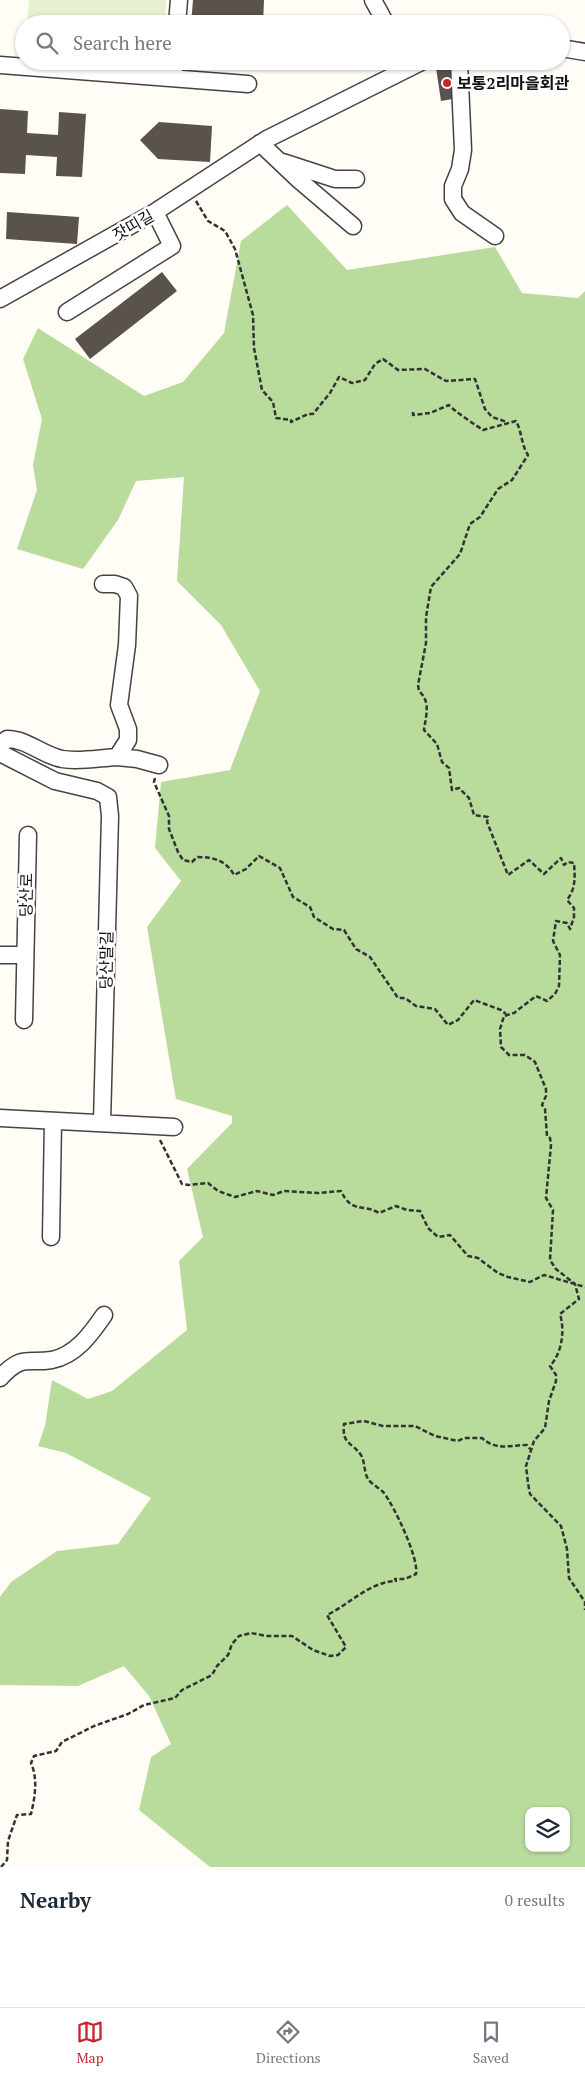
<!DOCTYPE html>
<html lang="en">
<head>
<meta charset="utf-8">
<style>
  :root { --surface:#fff; --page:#f6f6f7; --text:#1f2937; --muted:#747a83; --line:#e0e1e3; --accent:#c4262e }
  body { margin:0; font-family:"PT Serif","Noto Sans KR",serif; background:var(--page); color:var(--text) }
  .controls { position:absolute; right:15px; bottom:15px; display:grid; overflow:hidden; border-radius:10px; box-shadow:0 1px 4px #0004 }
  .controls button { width:45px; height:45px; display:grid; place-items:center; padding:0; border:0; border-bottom:1px solid var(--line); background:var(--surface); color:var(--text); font:25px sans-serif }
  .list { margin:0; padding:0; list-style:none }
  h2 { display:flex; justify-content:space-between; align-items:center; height:65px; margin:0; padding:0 20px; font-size:21px }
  h2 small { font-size:16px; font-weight:400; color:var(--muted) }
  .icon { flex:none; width:28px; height:28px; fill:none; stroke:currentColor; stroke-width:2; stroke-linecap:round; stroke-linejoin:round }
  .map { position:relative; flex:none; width:585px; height:1867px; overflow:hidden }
  .search { position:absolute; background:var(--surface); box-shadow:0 1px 4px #0004; left:15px; right:15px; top:15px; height:55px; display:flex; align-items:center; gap:12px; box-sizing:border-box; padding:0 18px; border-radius:28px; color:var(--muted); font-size:19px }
  .sheet { height:140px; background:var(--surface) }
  nav { display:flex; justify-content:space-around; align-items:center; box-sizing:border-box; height:70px; border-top:1px solid var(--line); background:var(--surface); font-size:14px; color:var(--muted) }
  nav a { display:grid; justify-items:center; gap:2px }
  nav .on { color:var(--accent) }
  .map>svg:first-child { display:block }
  .forest { fill:#b9dc9c; fill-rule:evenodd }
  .pitch { fill:#e6f2cf }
  .building { fill:#5a524d }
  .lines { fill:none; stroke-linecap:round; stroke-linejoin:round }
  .minor-casing { stroke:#444; stroke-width:19 }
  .path { stroke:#333; stroke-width:2.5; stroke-dasharray:5 2.5; stroke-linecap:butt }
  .minor { stroke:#fff; stroke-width:16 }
  .poi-dot { fill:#c4262e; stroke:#fff; stroke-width:2 }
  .labels { text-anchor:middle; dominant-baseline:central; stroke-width:5; stroke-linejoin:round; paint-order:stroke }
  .poi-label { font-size:16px; font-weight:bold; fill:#111; stroke:#fff; text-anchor:start }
  .street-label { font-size:16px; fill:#111; stroke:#fff }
</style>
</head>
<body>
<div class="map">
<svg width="585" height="1867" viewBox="0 0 585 1867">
  <rect width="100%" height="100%" fill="#fffdf5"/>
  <path class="forest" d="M 287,205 L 347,270 L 495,247 L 522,293 L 578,298 L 585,291 L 585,1867 L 210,1867 L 139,1810 L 151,1757 L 171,1744 L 149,1696 L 124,1666 L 78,1686 L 0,1685 L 0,1597 L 11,1582 L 57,1551 L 118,1544 L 151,1498 L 66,1453 L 38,1446 L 45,1426 L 52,1380 L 88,1399 L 112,1391 L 187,1330 L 179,1261 L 203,1237 L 187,1169 L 232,1123 L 232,1116 L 176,1099 L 147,927 L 181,881 L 155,848 L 161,782 L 230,770 L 260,691 L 221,625 L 177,581 L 184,477 L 136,481 L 118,520 L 83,569 L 17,549 L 37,490 L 33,465 L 42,419 L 23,359 L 38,328 L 144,396 L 183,382 L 224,333 L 241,241 ZM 529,1811 L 566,1811 L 566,1848 L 529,1848 Z"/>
  <path class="pitch" d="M 29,0 L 166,0 L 165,24 L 27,24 Z
    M 27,61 L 162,61 L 162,70 Z"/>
  <path class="building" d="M 193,0 L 264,0 L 263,24 L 191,24 Z
    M 189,61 L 260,61 L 259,68 L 188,63 Z
    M 452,66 L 458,98 L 441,101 L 436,68 Z
    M 0,109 L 28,111 L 27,133 L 58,135 L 59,112 L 86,114 L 82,177 L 56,176 L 57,157 L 26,155 L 25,174 L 0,173 Z
    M 159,122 L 212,126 L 210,162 L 158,159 L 140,140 Z
    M 7,212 L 79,217 L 77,244 L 6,239 Z
    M 162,272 L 177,291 L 90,359 L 75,339 Z"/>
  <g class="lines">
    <g class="minor-casing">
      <path id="minor" d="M 373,0 L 386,24
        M 177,24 L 179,0
        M 561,48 L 585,52
        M 459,61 L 463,150 L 460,169 L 453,186 L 453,199 L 462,213 L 495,236
        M 0,65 L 248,84
        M 173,78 L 175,61
        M 260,143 L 299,180 L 353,226
        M 283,162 L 335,179 L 356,179
        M 0,299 L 155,212 L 267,139 L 423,61
        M 67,312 L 172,246 L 155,212
        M 0,745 L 7,739 C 27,739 42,755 62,759 C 79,762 99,758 117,757 L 128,740 L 128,729 L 119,705 L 127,645 L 129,596 L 124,587 L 115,584 L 103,584
        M 0,753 L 55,781 L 97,791 L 108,797 L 110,816 L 102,1123
        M 117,757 L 137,759 L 159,765
        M 0,955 L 25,955
        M 24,1020 L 28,835
        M 0,1118 L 174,1127
        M 51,1237 L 53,1121
        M 0,1378 C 22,1354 26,1364 52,1360 C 76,1355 91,1334 104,1315"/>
    </g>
    <path class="path" d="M 196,201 L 208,221 L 225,231 L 235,249 L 253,315 L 254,348 L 262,390 L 273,402 L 276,418 L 291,420 L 291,422 L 308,414 L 313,414 L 330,393 L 339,377 L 352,383 L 365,380 L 375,364 L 383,359 L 398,370 L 425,369 L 446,381 L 475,379 L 485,409 L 492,417 L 507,422
      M 413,412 L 413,415 L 430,413 L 449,405 C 454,411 474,424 483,430 L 516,421 C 522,432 521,444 528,455 L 512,480 L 498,489 L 480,517 L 470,524 L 460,554 L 431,587 L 426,617 L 426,643 L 418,685 L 419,691 C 431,702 426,715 424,730 L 437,744 L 442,762 L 449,768 L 452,790 L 459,788 L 469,798 L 474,815 L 488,817 L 487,822 L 508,875 L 529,860 L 544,874 L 561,858 L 564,865 L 568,862 L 574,863 C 575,877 576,888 567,900 L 574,908 L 574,917 L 570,929 L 567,923 L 556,921 L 553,941 L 560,955 L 559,986 L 555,994 L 547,1001 L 536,996 L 514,1013 L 504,1016 L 500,1029 L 501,1047 L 509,1055 L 525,1055 L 535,1062 L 546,1089 L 546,1096 L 542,1105 L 545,1109 L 547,1136 L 550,1138 L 551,1145 L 546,1198 L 553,1210 L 550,1260 L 556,1269 L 575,1284 L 579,1299 L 560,1314 C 565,1331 562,1353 550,1366 L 556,1375 L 556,1381 L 549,1401 L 545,1428 L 534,1441 L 526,1466 L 528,1483 L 530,1494 L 561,1526 L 567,1549 L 569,1578 L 585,1602 L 585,1610
      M 155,778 L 154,782 L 169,816 L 169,829 L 178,852 L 183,860 L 192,862 L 197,857 C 213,857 226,860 234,875 L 246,869 L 259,856 L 280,868 L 293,897 L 310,907 L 314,917 L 333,929 L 344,930 L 356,949 L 370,957 L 398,998 L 405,998 L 416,1006 L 435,1009 L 448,1025 L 458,1020 L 474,1000 L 501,1010 L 506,1014
      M 160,1140 L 182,1184 L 189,1185 L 208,1183 L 218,1191 L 235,1197 L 257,1191 L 273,1195 L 284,1191 L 318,1193 L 341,1191 C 352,1214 362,1203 379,1213 L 396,1206 L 407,1210 L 420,1211 L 428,1228 L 438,1237 L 450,1235 L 468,1256 L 478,1258 L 498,1273 L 508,1277 L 530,1282 L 544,1275 L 585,1287
      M 1,1867 L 7,1860 L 8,1841 L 17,1815 L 31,1814 C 35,1797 38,1779 31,1763 L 34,1756 L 56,1751 L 62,1742 L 94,1726 L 128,1714 L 144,1705 L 175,1698 L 182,1690 L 212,1675 L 217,1666 L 228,1655 L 232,1644 L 239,1636 L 251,1633 L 267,1636 L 292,1636 L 313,1650 L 330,1656 L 338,1655 L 346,1647 L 327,1615 C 350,1604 369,1582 396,1581 L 395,1579 L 405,1579 L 416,1574 C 419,1558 394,1506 384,1493 C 380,1488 369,1483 367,1477 C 364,1471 365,1462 361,1455 C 351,1441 342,1445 344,1424 L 364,1421 L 383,1426 L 415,1426 L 435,1436 L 458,1441 L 464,1438 L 482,1438 C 496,1451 510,1445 527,1445 L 531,1450"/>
    <use href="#minor" class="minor"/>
  </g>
  <circle class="poi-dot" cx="447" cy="83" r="5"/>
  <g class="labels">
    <g class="poi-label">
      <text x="457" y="83">보통2리마을회관</text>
    </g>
    <g class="street-label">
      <text transform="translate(133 225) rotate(-30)">잣띠길</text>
      <text transform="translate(26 895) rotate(-89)">당산로</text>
      <text transform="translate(106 960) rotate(-89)">당산말길</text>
    </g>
  </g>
</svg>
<div class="controls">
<button><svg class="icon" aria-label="layers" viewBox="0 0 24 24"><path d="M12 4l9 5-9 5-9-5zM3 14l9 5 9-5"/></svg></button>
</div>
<div class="search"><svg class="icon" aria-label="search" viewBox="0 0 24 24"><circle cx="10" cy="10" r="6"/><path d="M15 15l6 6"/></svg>Search here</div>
</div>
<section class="sheet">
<h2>Nearby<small>0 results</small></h2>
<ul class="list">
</ul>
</section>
<nav>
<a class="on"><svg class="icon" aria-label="map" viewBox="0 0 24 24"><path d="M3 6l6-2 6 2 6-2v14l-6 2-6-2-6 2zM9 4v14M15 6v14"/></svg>Map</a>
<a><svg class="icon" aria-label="directions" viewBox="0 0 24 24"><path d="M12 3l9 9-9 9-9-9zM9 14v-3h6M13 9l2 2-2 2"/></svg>Directions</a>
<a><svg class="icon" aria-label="saved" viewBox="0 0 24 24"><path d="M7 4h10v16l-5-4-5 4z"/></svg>Saved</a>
</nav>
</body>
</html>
